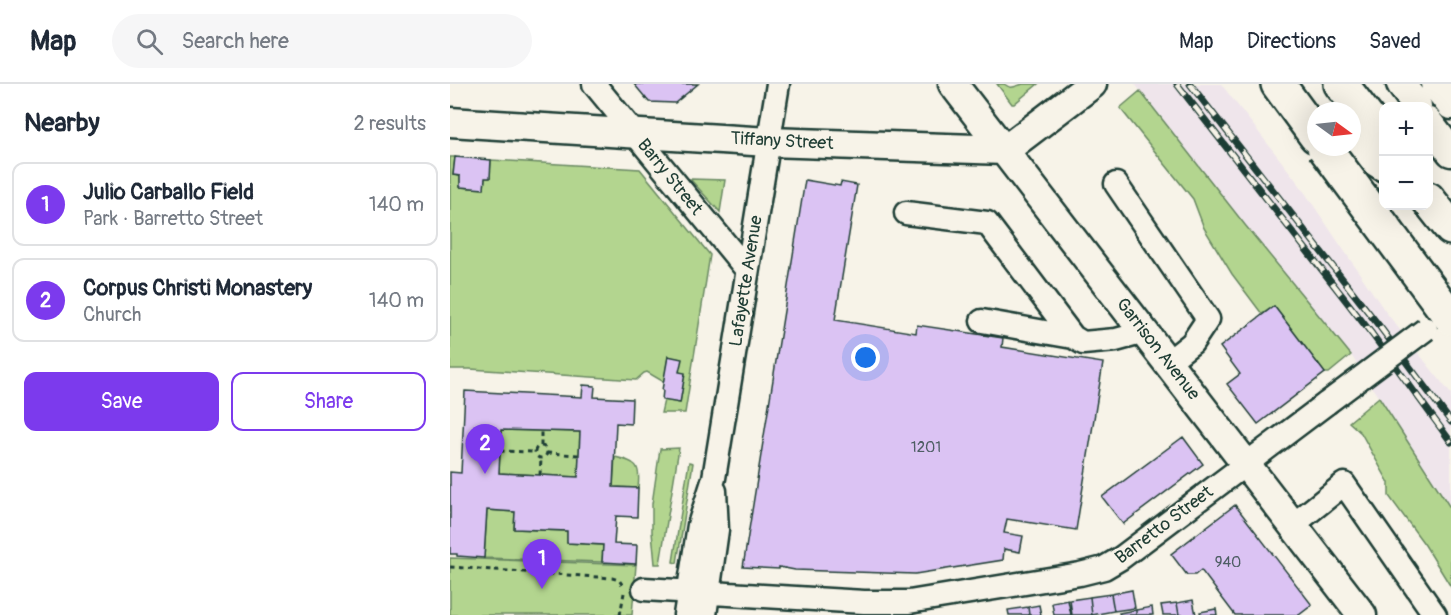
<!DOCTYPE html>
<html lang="en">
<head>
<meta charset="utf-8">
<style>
  :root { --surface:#fff; --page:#f6f6f7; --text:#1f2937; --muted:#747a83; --line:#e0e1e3; --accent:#7c3aed }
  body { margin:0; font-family:Pangolin,sans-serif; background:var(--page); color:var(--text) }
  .controls { position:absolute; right:18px; top:18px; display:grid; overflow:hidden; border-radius:12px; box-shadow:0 6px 24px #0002 }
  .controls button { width:54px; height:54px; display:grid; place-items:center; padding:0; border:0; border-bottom:2px solid var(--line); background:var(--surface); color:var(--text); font:30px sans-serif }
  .compass { position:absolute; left:857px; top:18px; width:54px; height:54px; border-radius:50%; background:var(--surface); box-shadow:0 6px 24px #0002; rotate:105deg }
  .you { position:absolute; left:416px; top:274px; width:21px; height:21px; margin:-15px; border:4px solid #fff; border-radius:50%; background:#1a73e8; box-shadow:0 0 0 9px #1a73e833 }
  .badge { display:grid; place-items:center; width:39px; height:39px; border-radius:50%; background:var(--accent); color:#fff; font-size:20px; font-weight:700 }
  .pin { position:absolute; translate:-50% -50px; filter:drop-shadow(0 2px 3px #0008) }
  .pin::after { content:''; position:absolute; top:32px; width:21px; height:18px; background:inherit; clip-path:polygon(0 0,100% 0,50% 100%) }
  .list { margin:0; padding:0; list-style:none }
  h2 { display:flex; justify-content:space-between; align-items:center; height:78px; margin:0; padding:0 24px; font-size:26px }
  h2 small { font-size:20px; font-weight:400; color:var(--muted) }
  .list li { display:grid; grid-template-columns:39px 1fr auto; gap:18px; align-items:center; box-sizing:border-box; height:84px; margin:0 12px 12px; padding:0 12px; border:2px solid var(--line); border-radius:12px }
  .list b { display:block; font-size:22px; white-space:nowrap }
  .list p { margin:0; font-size:20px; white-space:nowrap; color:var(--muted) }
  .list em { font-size:20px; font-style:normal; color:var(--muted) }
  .actions { display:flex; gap:12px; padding:18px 24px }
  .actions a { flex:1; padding:14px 0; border:2px solid var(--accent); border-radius:12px; text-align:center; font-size:21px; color:var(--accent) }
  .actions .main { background:var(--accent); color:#fff }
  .icon { flex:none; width:33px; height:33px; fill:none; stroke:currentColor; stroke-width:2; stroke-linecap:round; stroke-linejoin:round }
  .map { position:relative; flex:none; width:1001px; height:531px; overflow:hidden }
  header { display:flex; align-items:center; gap:36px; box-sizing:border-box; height:84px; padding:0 30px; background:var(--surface); border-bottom:2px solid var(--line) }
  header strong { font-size:28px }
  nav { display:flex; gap:33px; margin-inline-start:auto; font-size:21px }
  .search { width:420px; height:54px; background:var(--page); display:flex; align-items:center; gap:15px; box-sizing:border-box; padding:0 21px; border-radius:33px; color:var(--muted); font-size:22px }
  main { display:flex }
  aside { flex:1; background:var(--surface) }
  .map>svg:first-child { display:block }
  .built { fill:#efe5eb }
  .green { fill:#b3d58f; stroke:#698962; stroke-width:1.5 }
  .building { fill:#dbc3f3; stroke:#1f3d34; stroke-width:1.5; fill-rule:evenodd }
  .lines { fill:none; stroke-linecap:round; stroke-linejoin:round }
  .minor-casing { stroke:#1f3d34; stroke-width:27 }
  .major-casing { stroke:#1f3d34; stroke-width:33 }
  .highway-casing { stroke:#1f3d34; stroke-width:38 }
  .path { stroke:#1f3d34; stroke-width:3; stroke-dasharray:4.5 4.5; stroke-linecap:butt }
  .minor { stroke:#f7f3e8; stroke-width:22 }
  .major { stroke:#f7f3e8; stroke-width:28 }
  .highway { stroke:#f7f3e8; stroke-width:33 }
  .rail-casing { stroke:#1f3d34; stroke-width:7 }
  .rail { stroke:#f7f3e8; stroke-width:4.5; stroke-dasharray:14; stroke-linecap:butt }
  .minor-bridge-casing { stroke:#1f3d34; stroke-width:27; stroke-linecap:butt }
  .highway-bridge-casing { stroke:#1f3d34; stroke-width:38; stroke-linecap:butt }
  .minor-bridge { stroke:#f7f3e8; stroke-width:22 }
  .highway-bridge { stroke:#f7f3e8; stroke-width:33 }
  .labels { text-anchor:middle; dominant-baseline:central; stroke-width:5; stroke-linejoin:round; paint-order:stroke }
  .number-label { font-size:15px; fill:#4e5e64 }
  .street-label { font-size:18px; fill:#1f3d34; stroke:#f7f3e8 }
</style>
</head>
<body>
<header>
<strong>Map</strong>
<div class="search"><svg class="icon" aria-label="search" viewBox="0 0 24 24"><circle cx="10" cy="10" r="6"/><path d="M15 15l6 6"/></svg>Search here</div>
<nav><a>Map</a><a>Directions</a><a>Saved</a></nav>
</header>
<main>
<aside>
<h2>Nearby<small>2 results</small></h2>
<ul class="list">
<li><span class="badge">1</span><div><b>Julio Carballo Field</b><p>Park · Barretto Street</p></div><em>140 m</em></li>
<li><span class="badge">2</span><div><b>Corpus Christi Monastery</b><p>Church</p></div><em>140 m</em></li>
</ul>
<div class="actions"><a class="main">Save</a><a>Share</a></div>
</aside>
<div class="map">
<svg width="1001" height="531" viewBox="0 0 1001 531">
  <rect width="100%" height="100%" fill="#f7f3e8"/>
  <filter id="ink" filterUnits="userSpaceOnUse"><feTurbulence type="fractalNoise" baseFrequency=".0167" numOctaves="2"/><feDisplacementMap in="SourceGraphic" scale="12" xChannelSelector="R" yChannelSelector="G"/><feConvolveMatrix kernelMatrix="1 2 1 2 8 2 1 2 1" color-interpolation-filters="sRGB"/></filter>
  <g filter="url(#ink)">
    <path class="built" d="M 685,0 L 771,0 L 849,100 L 935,227 L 1001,310 L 1001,425 L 901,271 L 795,141 Z"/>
    <path class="green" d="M 547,0 L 554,0 C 562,6 565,2 573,0 C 577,0 583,0 588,0 L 564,20 L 562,20 Z
      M 690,7 L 795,141 L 901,271 L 879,289 L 875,289 L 824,222 L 812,230 L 782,190 L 754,144 L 743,115 L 670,24 Z
      M 0,73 L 5,73 L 3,91 L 10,92 L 10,103 L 34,105 L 35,94 L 40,94 L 41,76 L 190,85 L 260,171 L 235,329 L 211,329 L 214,316 L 230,319 L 235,290 L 229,288 L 231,275 L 218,273 L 214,298 L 197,288 L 194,289 L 186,296 L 20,285 L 0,285 Z
      M 240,95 L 275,96 L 270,128 Z
      M 929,313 L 1001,425 L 1001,503 L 975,461 L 939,412 L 939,399 L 911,349 L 899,338 Z
      M 51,346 L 130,348 L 128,393 L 49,389 Z
      M 229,364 L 210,480 L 205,480 L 202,448 L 202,420 L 210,365 Z
      M 165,373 C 186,378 191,380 188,404 L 163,403 Z
      M 239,378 L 243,379 L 227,479 L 223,478 Z
      M 37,426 L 65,428 L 64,445 L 117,447 L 117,459 L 153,461 L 152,478 L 34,474 Z
      M 0,474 L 186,481 L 182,531 L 0,531 Z"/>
    <path class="building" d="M 184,0 L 248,0 L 225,19 L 199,18 Z
      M 5,73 L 41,76 L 40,94 L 35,94 L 34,105 L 10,103 L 10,92 L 3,91 Z
      M 355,96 L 390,102 L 391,98 L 407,101 L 385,236 L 466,249 L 467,241 L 553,254 L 552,263 L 653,279 L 626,446 L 557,435 L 554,449 L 573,452 L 570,468 L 554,465 L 553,476 L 465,490 L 345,486 L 329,483 L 329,485 L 293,483 Z
      M 824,222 L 875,289 L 808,340 L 777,300 L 790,290 L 770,263 Z
      M 218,272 L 232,275 L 229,288 L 235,289 L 230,319 L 212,316 L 213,306 L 212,306 Z
      M 133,301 L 145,302 L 144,313 L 182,315 L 181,340 L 166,339 L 163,403 L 188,404 L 187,433 L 166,432 L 164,460 L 187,461 L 186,480 L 152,478 L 153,461 L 117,459 L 117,447 L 64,445 L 65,428 L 37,426 L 34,474 L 7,472 L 7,470 L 0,470 L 0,388 L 11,389 L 15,307 L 132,313 ZM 51,346 L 130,348 L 128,393 L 49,389 Z
      M 733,353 L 753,380 L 673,440 L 652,413 Z
      M 785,421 L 862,521 L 849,531 L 785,531 L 751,486 L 745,491 L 737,491 L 721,470 Z
      M 682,506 L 685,524 L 664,527 L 661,510 Z
      M 661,510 L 664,527 L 642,531 L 640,513 Z
      M 640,513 L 642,531 L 622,531 L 620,516 Z
      M 618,516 L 621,531 L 604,531 L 602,519 Z
      M 743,516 L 746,531 L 729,531 L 727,519 Z
      M 727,519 L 729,531 L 713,531 L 711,521 Z
      M 589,521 L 591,531 L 579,531 L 578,523 Z
      M 578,523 L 579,531 L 559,531 L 558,526 Z
      M 702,523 L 703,531 L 686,531 L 686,526 Z
      M 766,525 L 767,531 L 751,531 L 750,528 Z
      M 686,526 L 686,531 L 670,531 L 669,529 Z"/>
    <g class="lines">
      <g class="minor-casing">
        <path id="minor" d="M 144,0 L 297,186
          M 666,100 L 758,235 L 742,259 L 718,278
          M 456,129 L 537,139 L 623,253 L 633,259 L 666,256 L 695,248
          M 532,237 L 623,253
          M 843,441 L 894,400 L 985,531
          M 194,505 L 414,518 L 459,518 L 630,490 L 654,484 L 671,474 L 877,319
          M 235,531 L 249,441 L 264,394 L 328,0
          M 255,531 L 267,446 L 265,407"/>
      </g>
      <g class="major-casing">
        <path id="major" d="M 503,0 L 912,531
          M 951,0 L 967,22
          M 985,0 L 1001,21
          M 0,38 L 319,58 L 555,66 L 642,0
          M 978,38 L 1001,68
          M 902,63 L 934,83"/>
      </g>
      <g class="highway-casing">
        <path id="highway" d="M 828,0 L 866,52
          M 891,0 L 934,56
          M 978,115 L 1001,144"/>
      </g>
      <path class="path" d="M85 368a6 6 0 1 1 12 0a6 6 0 1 1-12 0Z
        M 91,362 L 91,346
        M 50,367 L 84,368
        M 97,369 L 129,371
        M 90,391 L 91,375
        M 0,483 L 162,494 L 169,496 L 174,503
        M 170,531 L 174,509"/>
      <use href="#minor" class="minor"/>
      <use href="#major" class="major"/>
      <use href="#highway" class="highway"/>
      <g class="rail-casing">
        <path id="rail" d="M 727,0 L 922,250 L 1001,358
          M 740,0 L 930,243 L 1001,338"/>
      </g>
      <use href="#rail" class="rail"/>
      <g class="minor-bridge-casing">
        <path id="minor-bridge" d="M 877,319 L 976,245"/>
      </g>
      <g class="highway-bridge-casing">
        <path id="highway-bridge" d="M 874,63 L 1001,234"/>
      </g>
      <use href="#minor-bridge" class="minor-bridge"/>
      <use href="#highway-bridge" class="highway-bridge"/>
    </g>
  </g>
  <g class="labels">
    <g class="number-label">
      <text x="476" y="363">1201</text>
      <text x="778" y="478">940</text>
    </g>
    <g class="street-label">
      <text transform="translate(332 57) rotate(3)">Tiffany Street</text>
      <text transform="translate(220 93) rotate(51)">Barry Street</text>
      <text transform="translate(296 197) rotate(-81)">Lafayette Avenue</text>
      <text transform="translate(708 265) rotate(52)">Garrison Avenue</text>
      <text transform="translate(714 441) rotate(-37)">Barretto Street</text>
    </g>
  </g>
</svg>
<div class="controls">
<button>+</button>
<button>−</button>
</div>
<svg class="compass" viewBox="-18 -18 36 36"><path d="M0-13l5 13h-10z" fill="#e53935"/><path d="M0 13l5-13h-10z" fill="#747a83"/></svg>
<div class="you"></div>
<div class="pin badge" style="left:92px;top:505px">1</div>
<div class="pin badge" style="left:35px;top:390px">2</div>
</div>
</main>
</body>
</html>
